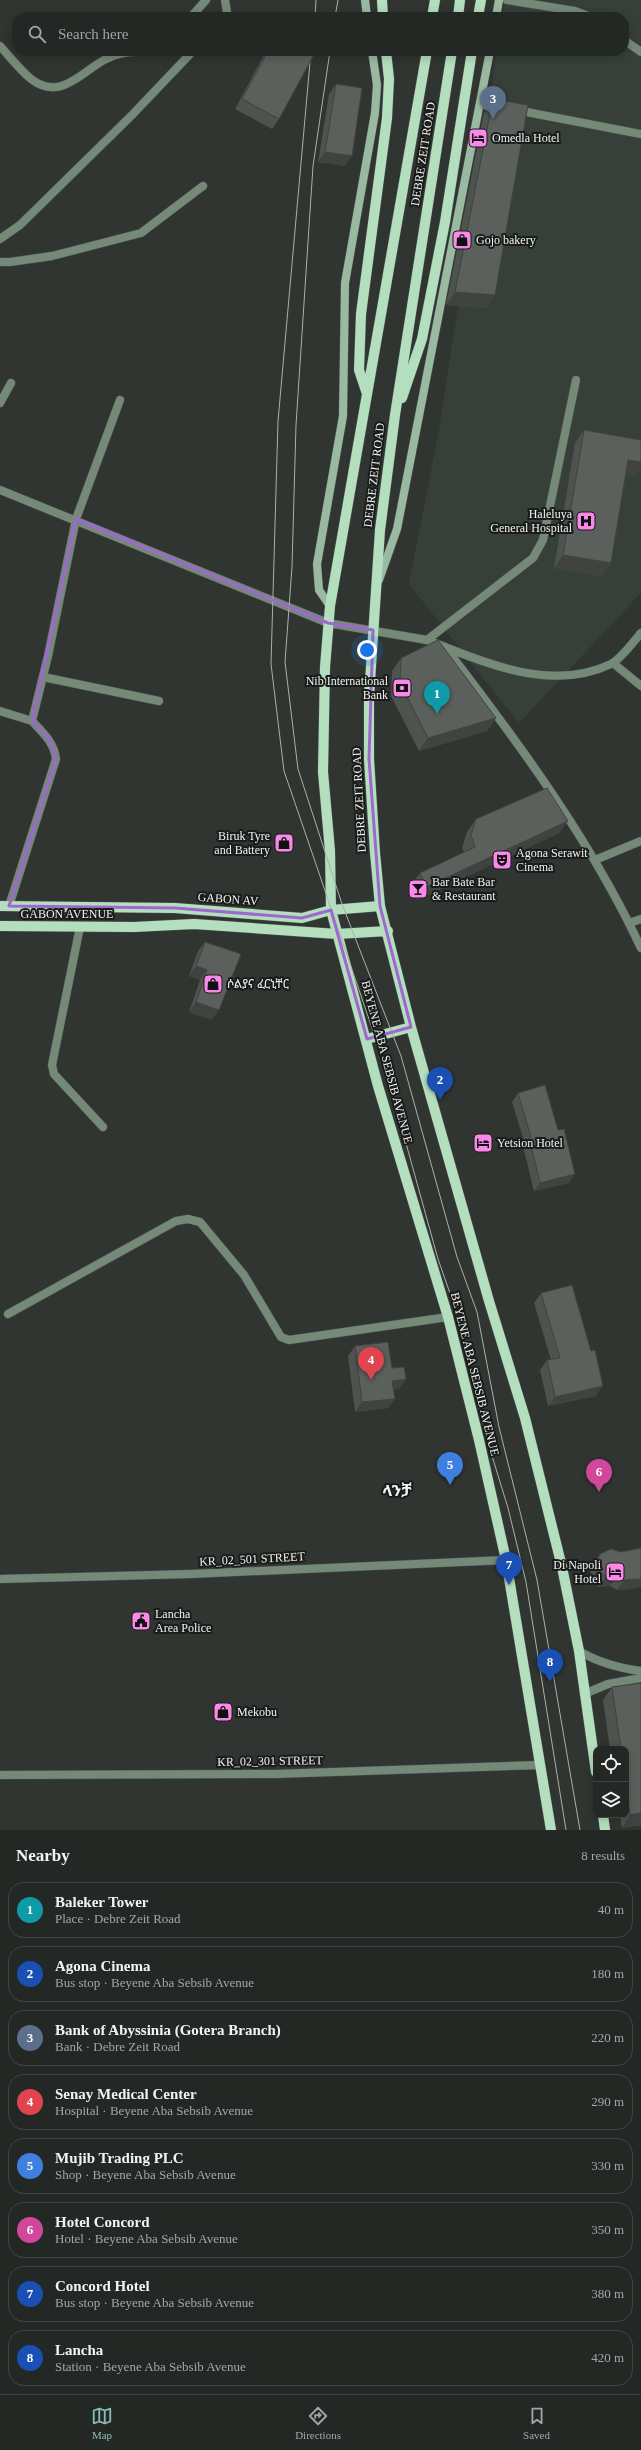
<!DOCTYPE html>
<html lang="en">
<head>
<meta charset="utf-8">
<style>
  :root { --surface:#242825; --page:#303432; --text:#f1f3f6; --muted:#a3a6a7; --line:#414442; --accent:#8bbbb9 }
  body { margin:0; font-family:"Times New Roman","Noto Sans Ethiopic",serif; background:var(--page); color:var(--text) }
  .controls { position:absolute; right:12px; bottom:12px; display:grid; overflow:hidden; border-radius:8px; box-shadow:0 2px 10px #0003 }
  .controls button { width:36px; height:36px; display:grid; place-items:center; padding:0; border:0; border-bottom:1px solid var(--line); background:var(--surface); color:var(--text); font:20px sans-serif }
  .you { position:absolute; left:367px; top:650px; width:14px; height:14px; margin:-10px; border:3px solid #fff; border-radius:50%; background:#1a73e8; box-shadow:0 0 0 6px #1a73e833 }
  .badge { display:grid; place-items:center; width:26px; height:26px; border-radius:50%; background:var(--accent); color:#fff; font-size:13px; font-weight:700 }
  .pin { position:absolute; translate:-50% -33px; filter:drop-shadow(0 1px 2px #0008) }
  .pin::after { content:''; position:absolute; top:21px; width:14px; height:12px; background:inherit; clip-path:polygon(0 0,100% 0,50% 100%) }
  .list { margin:0; padding:0; list-style:none }
  h2 { display:flex; justify-content:space-between; align-items:center; height:52px; margin:0; padding:0 16px; font-size:17px }
  h2 small { font-size:13px; font-weight:400; color:var(--muted) }
  .list li { display:grid; grid-template-columns:26px 1fr auto; gap:12px; align-items:center; box-sizing:border-box; height:56px; margin:0 8px 8px; padding:0 8px; border:1px solid var(--line); border-radius:16px }
  .list b { display:block; font-size:15px; white-space:nowrap }
  .list p { margin:0; font-size:13px; white-space:nowrap; color:var(--muted) }
  .list em { font-size:13px; font-style:normal; color:var(--muted) }
  .icon { flex:none; width:22px; height:22px; fill:none; stroke:currentColor; stroke-width:2; stroke-linecap:round; stroke-linejoin:round }
  .map { position:relative; flex:none; width:641px; height:1830px; overflow:hidden }
  .search { position:absolute; background:var(--surface); box-shadow:0 2px 10px #0003; left:12px; right:12px; top:12px; height:44px; display:flex; align-items:center; gap:10px; box-sizing:border-box; padding:0 14px; border-radius:16px; color:var(--muted); font-size:15px }
  .sheet { height:564px; background:var(--surface) }
  nav { display:flex; justify-content:space-around; align-items:center; box-sizing:border-box; height:56px; border-top:1px solid var(--line); background:var(--surface); font-size:11px; color:var(--muted) }
  nav a { display:grid; justify-items:center; gap:2px }
  nav .on { color:var(--accent) }
  .map>svg:first-child { display:block }
  .built { fill:#364039 }
  .lines { fill:none; stroke-linecap:round; stroke-linejoin:round }
  .minor-casing { stroke:#4f5450; stroke-width:9 }
  .tertiary-casing { stroke:#4f5450; stroke-width:9 }
  .secondary-casing { stroke:#4f5450; stroke-width:9 }
  .primary-casing { stroke:#4f5450; stroke-width:11 }
  .minor { stroke:#758979; stroke-width:8 }
  .tertiary { stroke:#758979; stroke-width:8 }
  .secondary { stroke:#99baa1; stroke-width:8 }
  .primary { stroke:#b4dfbf; stroke-width:10 }
  .tram { stroke:#acb0ad; stroke-width:1 }
  .wall { fill:#4e534f }
  .shaded-wall { fill:#404340 }
  .building { fill:#5b605c; stroke:#404340 }
  .marked { fill:none; stroke:#9e68ce; stroke-width:3; stroke-linejoin:round }
  .labels { text-anchor:middle; dominant-baseline:central; stroke-width:4; stroke-linejoin:round; paint-order:stroke }
  .poi-label { font-size:12px; fill:#f1f4f2; stroke:#1a1c1a; text-anchor:start }
  .street-label { font-size:12px; fill:#f1f4f2; stroke:#1a1c1a }
  .district-label { font-size:16px; font-weight:bold; fill:#f1f4f2; stroke:#1a1c1a }
</style>
</head>
<body>
<div class="map">
<svg width="641" height="1830" viewBox="0 0 641 1830">
  <rect width="100%" height="100%" fill="#303531"/>
  <path class="built" d="M 505,0 L 641,0 L 641,593 L 519,723 L 409,584 L 439,430 L 497,51 L 624,51 L 624,17 L 502,17 Z"/>
  <g class="lines">
    <g class="minor-casing">
      <path id="minor" d="M 507,0 L 575,11 L 591,17
        M 191,17 L 206,0
        M 224,17 L 227,12 L 225,0
        M 624,40 L 641,52
        M 0,46 C 10,57 20,70 31,79 C 61,102 82,71 106,59 C 120,52 130,52 145,51
        M 481,105 L 499,107
        M 516,110 L 641,134
        M 0,239 L 20,225 L 132,115 L 193,51
        M 0,262 L 10,262 L 52,256 L 141,233 L 203,186
        M 0,403 L 11,383
        M 0,490 L 328,623
        M 427,640 L 533,558 L 543,540 L 576,380
        M 445,647 C 497,668 557,690 611,664 C 622,658 633,642 641,633
        M 613,663 L 641,686
        M 43,677 L 159,701
        M 0,711 L 32,721
        M 595,860 L 641,841
        M 9,906 L 56,759 C 54,742 43,733 32,721 L 48,656 L 76,519 L 120,400
        M 629,923 L 641,919
        M 80,927 L 52,1065 L 54,1074 L 103,1127
        M 8,1314 L 176,1221 L 188,1219 L 200,1222 L 244,1275 L 281,1337 L 289,1340 L 448,1317
        M 0,1775 L 275,1774 L 540,1765"/>
    </g>
    <g class="tertiary-casing">
      <path id="tertiary" d="M 328,623 L 427,640 L 445,647 C 518,742 590,839 641,948
        M 0,1579 L 191,1574 L 506,1560
        M 579,1651 C 599,1663 618,1668 641,1671
        M 584,1694 L 608,1684 L 641,1678"/>
    </g>
    <g class="secondary-casing">
      <path id="secondary" d="M 365,0 L 367,17
        M 496,17 L 499,0
        M 379,580 L 397,529 L 490,51
        M 330,606 L 319,590 L 317,564 L 343,416 L 345,283 L 375,113 L 377,85 L 372,51"/>
    </g>
    <g class="primary-casing">
      <path id="primary" d="M 382,0 L 383,17
        M 432,17 L 435,0
        M 458,17 L 460,0
        M 478,17 L 481,0
        M 427,51 L 330,606 L 325,667 L 323,772 L 330,851 L 331,910 L 378,1086 L 448,1317 L 479,1440 L 506,1560 L 551,1830
        M 452,51 L 395,415 L 380,530 L 369,697 L 369,759 L 375,853 L 380,906 L 411,1027 L 489,1301 L 525,1418 L 562,1567 L 579,1651 L 596,1772
        M 367,394 L 359,370 L 361,314 L 387,118 L 389,79 L 386,51
        M 402,398 L 422,339 L 445,222 L 472,51
        M 0,906 L 175,908 L 302,918 L 331,910 L 380,906
        M 0,926 L 134,927 L 194,924 L 337,934 L 388,931
        M 367,1039 L 411,1027
        M 603,1815 L 605,1830"/>
    </g>
    <use href="#minor" class="minor"/>
    <use href="#tertiary" class="tertiary"/>
    <use href="#secondary" class="secondary"/>
    <use href="#primary" class="primary"/>
    <path class="tram" d="M 315,17 L 316,0
      M 335,17 L 338,0
      M 311,51 L 278,421 L 271,664 L 284,771 L 383,1060 L 438,1259 L 458,1316 L 485,1433 L 508,1508 L 526,1582 L 566,1830
      M 330,51 L 313,166 L 296,425 L 292,567 L 285,662 L 298,769 L 342,904 L 401,1056 L 457,1257 L 477,1312 L 499,1427 L 537,1580 L 580,1830"/>
  </g>
  <path class="wall" d="M 266,51 L 316,51 L 279,119 L 272,129 L 235,109 Z
    M 336,84 L 345,166 L 318,162 L 329,94 Z
    M 493,99 L 495,295 L 486,308 L 446,305 L 484,112 Z
    M 584,430 L 637,475 L 626,474 L 611,563 L 602,576 L 554,568 L 575,443 Z
    M 401,658 L 496,718 L 487,731 L 419,751 L 391,696 L 392,671 Z
    M 476,819 L 559,833 L 417,900 L 411,885 L 420,873 L 464,852 L 462,848 L 467,832 Z
    M 205,942 L 212,1020 L 189,1012 L 200,980 L 189,976 L 198,951 Z
    M 518,1093 L 558,1130 L 569,1183 L 534,1191 L 523,1146 L 525,1144 L 512,1102 Z
    M 541,1293 L 596,1396 L 548,1406 L 540,1370 L 547,1360 L 551,1360 L 534,1303 Z
    M 355,1346 L 406,1379 L 399,1389 L 393,1390 L 388,1408 L 355,1412 L 348,1356 Z
    M 611,1549 L 631,1589 L 617,1590 L 610,1586 L 599,1587 L 592,1580 L 590,1574 L 593,1564 L 600,1554 Z
    M 641,1683 L 641,1825 L 622,1828 L 620,1815 L 626,1815 L 626,1749 L 610,1749 L 603,1700 L 612,1687 Z"/>
  <path class="shaded-wall" d="M 325,152 L 352,156 L 345,166 L 318,162 Z
    M 455,292 L 495,295 L 486,308 L 446,305 Z
    M 628,460 L 641,462 L 641,469 L 637,475 L 619,473 Z
    M 563,555 L 611,563 L 602,576 L 554,568 Z
    M 496,718 L 487,731 L 419,751 L 428,738 Z
    M 568,821 L 559,833 L 417,900 L 426,887 Z
    M 196,966 L 207,970 L 200,980 L 189,976 Z
    M 196,1002 L 219,1010 L 212,1020 L 189,1012 Z
    M 575,1174 L 569,1183 L 534,1191 L 540,1183 Z
    M 406,1379 L 399,1389 L 385,1391 L 392,1381 Z
    M 603,1386 L 596,1396 L 548,1406 L 555,1397 Z
    M 395,1399 L 388,1408 L 355,1412 L 362,1402 Z
    M 606,1577 L 617,1577 L 610,1586 L 599,1587 Z
    M 641,1579 L 641,1587 L 631,1589 L 617,1590 L 624,1580 Z
    M 641,1813 L 641,1825 L 622,1828 L 630,1815 Z"/>
  <path class="building" d="M 268,51 L 316,51 L 279,119 L 242,99 Z
    M 336,84 L 362,88 L 352,156 L 325,152 Z
    M 493,99 L 528,105 L 495,295 L 455,292 Z
    M 584,430 L 641,440 L 641,462 L 628,460 L 611,563 L 563,555 Z
    M 438,640 L 496,718 L 428,738 L 400,683 L 401,658 Z
    M 547,788 L 568,821 L 426,887 L 420,873 L 475,847 L 471,835 L 476,819 Z
    M 205,942 L 241,954 L 219,1010 L 196,1002 L 207,970 L 196,966 Z
    M 545,1085 L 558,1130 L 564,1129 L 575,1174 L 540,1183 L 529,1137 L 531,1137 L 518,1093 Z
    M 572,1285 L 591,1351 L 595,1350 L 603,1386 L 555,1397 L 547,1360 L 560,1358 L 541,1293 Z
    M 388,1342 L 392,1368 L 404,1367 L 406,1379 L 392,1381 L 395,1399 L 362,1402 L 355,1346 Z
    M 641,1548 L 641,1579 L 624,1580 L 617,1577 L 606,1577 L 599,1571 L 596,1564 L 600,1554 L 611,1549 L 621,1552 Z
    M 641,1683 L 641,1813 L 630,1815 L 626,1784 L 626,1749 L 621,1749 L 612,1687 Z"/>
  <path class="marked" d="M 76,519 L 328,623 L 373,630 L 369,759 L 380,906 L 411,1027 L 367,1039 L 331,910 L 302,918 L 175,908 L 9,906 L 56,759 L 50,740 L 32,721 Z"/>
  <defs>
    <g id="hotel-square" transform="scale(1)"><rect x="-9" y="-9" width="18" height="18" rx="4" fill="#f988e9" stroke="#1a1c1a"/><path d="M-6-4.5h1.5V1H6V5H4.5V3h-9V5H-6ZM-4 0a1.8 1.8 0 1 1 3.6 0ZM.5 0V-2.5h3Q6-2.5 6 0Z" fill="#111"/></g>
    <g id="shop-square" transform="scale(1)"><rect x="-9" y="-9" width="18" height="18" rx="4" fill="#f988e9" stroke="#1a1c1a"/><path d="M-5-2.5h2.3a2.7 3.5 0 0 1 5.4 0H5L5.5 6h-11ZM-1.5-2.5h3a1.5 2.3 0 0 0-3 0Z" fill="#111"/></g>
    <g id="hospital-square" transform="scale(1)"><rect x="-9" y="-9" width="18" height="18" rx="4" fill="#f988e9" stroke="#1a1c1a"/><path d="M-5-5h3v3.5h4V-5h3V5h-3V1.5h-4V5h-3Z" fill="#111"/></g>
    <g id="bank-square" transform="scale(1)"><rect x="-9" y="-9" width="18" height="18" rx="4" fill="#f988e9" stroke="#1a1c1a"/><path d="M-6-4H6V4H-6ZM0-2.3a2.3 2.3 0 1 0 0 4.6a2.3 2.3 0 1 0 0-4.6Z" fill="#111"/></g>
    <g id="theatre-square" transform="scale(1)"><rect x="-9" y="-9" width="18" height="18" rx="4" fill="#f988e9" stroke="#1a1c1a"/><path d="M-5-5.5Q0-4 5-5.5V0Q5 5 0 6Q-5 5-5 0ZM-3.3-2.5H-1v1.5H-3.3ZM1-2.5H3.3v1.5H1ZM-2.8 1Q0 5.5 2.8 1Z" fill="#111"/></g>
    <g id="bar-square" transform="scale(1)"><rect x="-9" y="-9" width="18" height="18" rx="4" fill="#f988e9" stroke="#1a1c1a"/><path d="M-6-5H6L.8 .8V4.5H3.5V6h-7V4.5H-.8V.8Z" fill="#111"/></g>
    <g id="civic-square" transform="scale(1)"><rect x="-9" y="-9" width="18" height="18" rx="4" fill="#f988e9" stroke="#1a1c1a"/><path d="M-.6-6.5H3V-4.5H.6V-3L4-1V1h2V6H-6V1h2V-1L-.6-3ZM-1.2 2.5V6h2.4V2.5Z" fill="#111"/></g>
  </defs>
  <g fill-rule="evenodd">
    <use href="#hotel-square" x="478" y="138"/>
    <use href="#shop-square" x="462" y="240"/>
    <use href="#hospital-square" x="586" y="521"/>
    <use href="#bank-square" x="402" y="688"/>
    <use href="#shop-square" x="284" y="843"/>
    <use href="#theatre-square" x="502" y="860"/>
    <use href="#bar-square" x="418" y="889"/>
    <use href="#shop-square" x="213" y="984"/>
    <use href="#hotel-square" x="483" y="1143"/>
    <use href="#hotel-square" x="615" y="1572"/>
    <use href="#civic-square" x="141" y="1621"/>
    <use href="#shop-square" x="223" y="1712"/>
  </g>
  <g class="labels">
    <g class="poi-label">
      <text x="492" y="138">Omedla Hotel</text>
      <text x="476" y="240">Gojo bakery</text>
      <text x="572" y="514" text-anchor="end">Haleluya<tspan x="572" dy="14">General Hospital</tspan></text>
      <text x="388" y="681" text-anchor="end">Nib International<tspan x="388" dy="14">Bank</tspan></text>
      <text x="270" y="836" text-anchor="end">Biruk Tyre<tspan x="270" dy="14">and Battery</tspan></text>
      <text x="516" y="853">Agona Serawit<tspan x="516" dy="14">Cinema</tspan></text>
      <text x="432" y="882">Bar Bate Bar<tspan x="432" dy="14">&amp; Restaurant</tspan></text>
      <text x="227" y="984">ሶልያና ፈርኒቸር</text>
      <text x="497" y="1143">Yetsion Hotel</text>
      <text x="601" y="1565" text-anchor="end">Di Napoli<tspan x="601" dy="14">Hotel</tspan></text>
      <text x="155" y="1614">Lancha<tspan x="155" dy="14">Area Police</tspan></text>
      <text x="237" y="1712">Mekobu</text>
    </g>
    <g class="street-label">
      <text transform="translate(423 154) rotate(-81)">DEBRE ZEIT ROAD</text>
      <text transform="translate(374 475) rotate(-83)">DEBRE ZEIT ROAD</text>
      <text transform="translate(359 800) rotate(-93)">DEBRE ZEIT ROAD</text>
      <text transform="translate(228 899) rotate(4)">GABON AV</text>
      <text x="67" y="914">GABON AVENUE</text>
      <text transform="translate(387 1062) rotate(75)">BEYENE ABA SEBSIB AVENUE</text>
      <text transform="translate(475 1374) rotate(76)">BEYENE ABA SEBSIB AVENUE</text>
      <text transform="translate(252 1559) rotate(-3)">KR_02_501 STREET</text>
      <text transform="translate(270 1761) rotate(-1)">KR_02_301 STREET</text>
    </g>
    <g class="district-label">
      <text x="397" y="1490">ላንቻ</text>
    </g>
  </g>
</svg>
<div class="controls">
<button><svg class="icon" aria-label="locate" viewBox="0 0 24 24"><circle cx="12" cy="12" r="6"/><path d="M12 2v4M12 18v4M2 12h4M18 12h4"/></svg></button>
<button><svg class="icon" aria-label="layers" viewBox="0 0 24 24"><path d="M12 4l9 5-9 5-9-5zM3 14l9 5 9-5"/></svg></button>
</div>
<div class="you"></div>
<div class="pin badge" style="left:437px;top:714px;background:#0f9aa8">1</div>
<div class="pin badge" style="left:440px;top:1100px;background:#1a4fb4">2</div>
<div class="pin badge" style="left:493px;top:119px;background:#5c6f8a">3</div>
<div class="pin badge" style="left:371px;top:1380px;background:#e0444e">4</div>
<div class="pin badge" style="left:450px;top:1485px;background:#3f7fe0">5</div>
<div class="pin badge" style="left:599px;top:1492px;background:#d1479c">6</div>
<div class="pin badge" style="left:509px;top:1585px;background:#1a4fb4">7</div>
<div class="pin badge" style="left:550px;top:1682px;background:#1a4fb4">8</div>
<div class="search"><svg class="icon" aria-label="search" viewBox="0 0 24 24"><circle cx="10" cy="10" r="6"/><path d="M15 15l6 6"/></svg>Search here</div>
</div>
<section class="sheet">
<h2>Nearby<small>8 results</small></h2>
<ul class="list">
<li><span class="badge" style="background:#0f9aa8">1</span><div><b>Baleker Tower</b><p>Place · Debre Zeit Road</p></div><em>40 m</em></li>
<li><span class="badge" style="background:#1a4fb4">2</span><div><b>Agona Cinema</b><p>Bus stop · Beyene Aba Sebsib Avenue</p></div><em>180 m</em></li>
<li><span class="badge" style="background:#5c6f8a">3</span><div><b>Bank of Abyssinia (Gotera Branch)</b><p>Bank · Debre Zeit Road</p></div><em>220 m</em></li>
<li><span class="badge" style="background:#e0444e">4</span><div><b>Senay Medical Center</b><p>Hospital · Beyene Aba Sebsib Avenue</p></div><em>290 m</em></li>
<li><span class="badge" style="background:#3f7fe0">5</span><div><b>Mujib Trading PLC</b><p>Shop · Beyene Aba Sebsib Avenue</p></div><em>330 m</em></li>
<li><span class="badge" style="background:#d1479c">6</span><div><b>Hotel Concord</b><p>Hotel · Beyene Aba Sebsib Avenue</p></div><em>350 m</em></li>
<li><span class="badge" style="background:#1a4fb4">7</span><div><b>Concord Hotel</b><p>Bus stop · Beyene Aba Sebsib Avenue</p></div><em>380 m</em></li>
<li><span class="badge" style="background:#1a4fb4">8</span><div><b>Lancha</b><p>Station · Beyene Aba Sebsib Avenue</p></div><em>420 m</em></li>
</ul>
</section>
<nav>
<a class="on"><svg class="icon" aria-label="map" viewBox="0 0 24 24"><path d="M3 6l6-2 6 2 6-2v14l-6 2-6-2-6 2zM9 4v14M15 6v14"/></svg>Map</a>
<a><svg class="icon" aria-label="directions" viewBox="0 0 24 24"><path d="M12 3l9 9-9 9-9-9zM9 14v-3h6M13 9l2 2-2 2"/></svg>Directions</a>
<a><svg class="icon" aria-label="saved" viewBox="0 0 24 24"><path d="M7 4h10v16l-5-4-5 4z"/></svg>Saved</a>
</nav>
</body>
</html>
